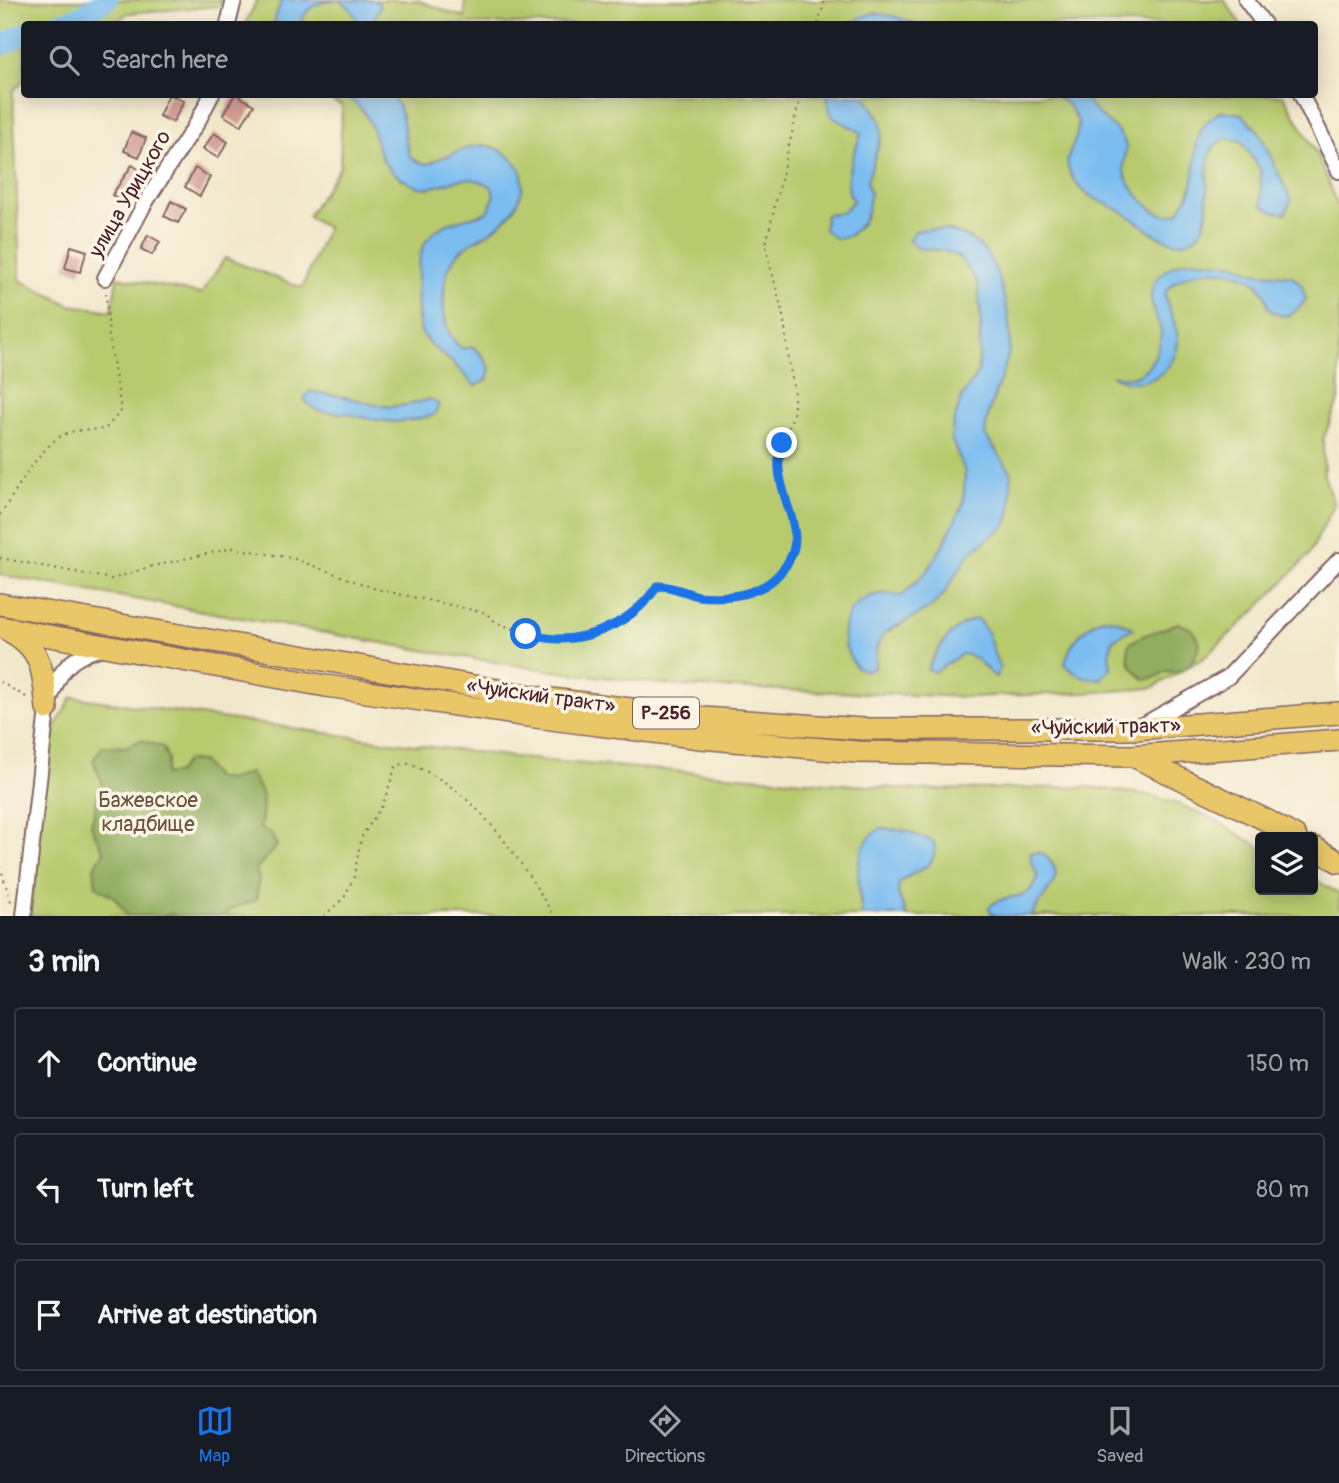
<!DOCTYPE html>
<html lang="en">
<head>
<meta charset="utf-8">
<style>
  :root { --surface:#171b24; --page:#242831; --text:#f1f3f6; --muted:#9ea1a6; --line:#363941; --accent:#1a73e8 }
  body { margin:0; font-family:Pangolin,sans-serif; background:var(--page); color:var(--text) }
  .controls { position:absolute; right:21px; bottom:21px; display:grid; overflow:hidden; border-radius:7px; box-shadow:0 4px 18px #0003 }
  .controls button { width:63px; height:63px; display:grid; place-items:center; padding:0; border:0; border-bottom:2px solid var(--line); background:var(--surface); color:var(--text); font:35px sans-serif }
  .stop { position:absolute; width:21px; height:21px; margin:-16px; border:5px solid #1a73e8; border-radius:50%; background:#fff }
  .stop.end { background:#1a73e8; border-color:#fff; box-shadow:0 2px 7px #0008 }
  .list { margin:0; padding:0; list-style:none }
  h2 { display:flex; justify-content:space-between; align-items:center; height:91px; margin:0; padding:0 28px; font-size:30px }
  h2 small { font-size:23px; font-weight:400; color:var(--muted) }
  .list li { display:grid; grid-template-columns:46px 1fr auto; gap:21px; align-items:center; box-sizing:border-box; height:112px; margin:0 14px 14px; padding:0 14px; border:2px solid var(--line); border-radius:7px }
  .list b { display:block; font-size:26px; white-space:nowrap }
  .list em { font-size:23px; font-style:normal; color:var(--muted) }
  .icon { flex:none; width:38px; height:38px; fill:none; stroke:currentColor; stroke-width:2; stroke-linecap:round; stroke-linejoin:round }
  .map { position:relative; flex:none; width:1339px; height:916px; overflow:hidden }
  .search { position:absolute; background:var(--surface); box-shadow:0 4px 18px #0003; left:21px; right:21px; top:21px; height:77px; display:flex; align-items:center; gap:18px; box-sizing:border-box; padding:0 24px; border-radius:7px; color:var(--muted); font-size:26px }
  .sheet { height:469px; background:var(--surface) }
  nav { display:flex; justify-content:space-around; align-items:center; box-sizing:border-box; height:98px; border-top:2px solid var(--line); background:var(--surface); font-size:19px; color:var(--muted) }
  nav a { display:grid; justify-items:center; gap:4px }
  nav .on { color:var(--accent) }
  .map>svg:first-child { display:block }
  .green { fill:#b7ca6e; stroke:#80744c; stroke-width:2 }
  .forest { fill:#91ae61; stroke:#6e6646; stroke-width:2 }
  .water { fill:#7cbdf1; stroke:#636e8e; stroke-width:2 }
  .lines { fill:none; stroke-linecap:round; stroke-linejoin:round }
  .river { stroke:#7cbdf1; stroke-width:21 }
  .building { fill:#d39c94 }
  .minor-casing { stroke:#846563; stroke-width:18 }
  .highway-casing { stroke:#846563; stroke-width:24 }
  .path { stroke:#846563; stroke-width:2; stroke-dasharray:2 5; stroke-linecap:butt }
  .minor { stroke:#fff; stroke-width:14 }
  .highway { stroke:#e9c769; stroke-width:21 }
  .route { stroke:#1a73e8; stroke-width:9 }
  .labels { text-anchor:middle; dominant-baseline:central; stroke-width:7; stroke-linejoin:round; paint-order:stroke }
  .shield { fill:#fcf5e5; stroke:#7f5f63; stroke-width:2 }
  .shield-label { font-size:19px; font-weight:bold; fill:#4a1f2b }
  .street-label { font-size:21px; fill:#4a1f2b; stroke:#fcf5e5 }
  .park-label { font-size:21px; fill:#6b523f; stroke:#fcf5e5 }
</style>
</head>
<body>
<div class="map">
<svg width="1339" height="916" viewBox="0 0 1339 916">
  <rect width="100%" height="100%" fill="#fcf5e5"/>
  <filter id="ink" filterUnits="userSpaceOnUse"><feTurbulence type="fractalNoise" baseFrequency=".0143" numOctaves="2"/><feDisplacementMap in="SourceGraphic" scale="14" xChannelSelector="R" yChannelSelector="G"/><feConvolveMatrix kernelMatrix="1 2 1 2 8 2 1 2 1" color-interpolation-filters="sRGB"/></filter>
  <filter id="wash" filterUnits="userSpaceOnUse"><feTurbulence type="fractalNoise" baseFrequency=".00686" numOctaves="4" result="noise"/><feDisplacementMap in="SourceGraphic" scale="28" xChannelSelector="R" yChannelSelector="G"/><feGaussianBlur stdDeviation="1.57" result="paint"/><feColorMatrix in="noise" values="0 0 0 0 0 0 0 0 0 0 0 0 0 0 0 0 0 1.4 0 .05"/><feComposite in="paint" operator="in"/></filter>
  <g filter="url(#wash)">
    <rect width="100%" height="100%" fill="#f1e8cc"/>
    <path class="green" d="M 0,0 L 222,0 L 220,6 L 128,13 L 113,24 L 24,24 L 24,80 L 13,91 L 20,280 L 70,305 L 112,311 L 117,277 L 201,294 L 225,258 L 302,288 L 327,228 L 308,216 L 340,167 L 342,106 L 322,95 L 1283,95 L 1317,154 L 1339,210 L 1339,399 L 1323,440 L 1324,476 L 1334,505 L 1309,555 L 1261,605 L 1205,657 L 1152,688 L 1084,693 L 968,697 L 680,686 L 560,672 L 444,654 L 0,575 Z
      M 257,0 L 417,0 L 465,18 L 465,0 L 1224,0 L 1241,24 L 245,24 Z
      M 72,697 L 383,741 L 547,761 L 918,790 L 1090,787 L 1148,795 L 1178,804 L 1213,819 L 1260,847 L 1260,890 L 1313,890 L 1313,878 L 1339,894 L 1339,916 L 30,916 L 49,738 Z"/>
    <path class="forest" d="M 1178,623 L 1192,629 L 1200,643 C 1194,662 1187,675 1166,671 L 1154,678 L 1144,679 C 1130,668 1126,661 1129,644 C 1143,633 1161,631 1178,623 Z
      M 141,740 L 163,747 L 168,759 L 165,775 L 177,773 L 186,761 L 202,761 L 215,778 L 228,780 L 250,773 C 265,795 265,801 260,828 L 271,833 L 277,846 L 256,869 L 259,878 L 256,900 L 231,909 L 224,916 L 176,916 L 171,913 L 164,916 L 128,916 L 114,897 L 96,886 L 94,867 L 104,852 L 91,826 L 102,781 L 93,760 L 103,746 L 125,747 Z"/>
    <path class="water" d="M 282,0 L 335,0 C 319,2 305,7 301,24 L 276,24 L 275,17 Z
      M 339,0 L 375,0 L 380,6 L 373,24 C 353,25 359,20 350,8 C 349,7 340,1 339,0 Z
      M 874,13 L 893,16 L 915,24 L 853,24 L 862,17 Z
      M 342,95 L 390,95 C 408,111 401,138 411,158 C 415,160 422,164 426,164 C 430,164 433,162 436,160 C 461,153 480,135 506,154 C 535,174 522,206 499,225 C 486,237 467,242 456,256 C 443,273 443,293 444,312 C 446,328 450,340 463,349 L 473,347 L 482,355 L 490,369 L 487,380 L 476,386 C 468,380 464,374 457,367 C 446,355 429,348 422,333 C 415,319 417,261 423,247 C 426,241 432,233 437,230 C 452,219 471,219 488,212 L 494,197 L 492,187 C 457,164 438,200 409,183 C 371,162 383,147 367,117 C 362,108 351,99 342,95 Z
      M 828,95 L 865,95 L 880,120 L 882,134 L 867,182 L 870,194 L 868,210 L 863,222 L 850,235 L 836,239 L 824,229 L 826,215 L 843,212 L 853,201 C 840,181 855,154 861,133 C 842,118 827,126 828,95 Z
      M 1056,95 L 1084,95 C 1092,116 1118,124 1125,143 C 1128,151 1123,162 1124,170 C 1126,185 1151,214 1167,215 C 1171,215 1174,213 1178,213 C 1182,205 1189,197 1191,189 C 1201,155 1185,133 1221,111 L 1242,114 L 1259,132 L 1291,200 L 1286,213 L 1274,212 L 1262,205 L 1260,169 L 1241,141 L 1225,138 C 1222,141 1216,145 1213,148 C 1199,172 1218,218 1195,237 C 1173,255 1142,224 1124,213 C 1105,202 1082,197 1072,177 C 1062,158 1071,153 1076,137 C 1078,132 1078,126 1078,121 L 1068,105 Z
      M 928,229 C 945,229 965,233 979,245 C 1001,265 1013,323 1009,352 C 1005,372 996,389 990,408 C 987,417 986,426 985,435 L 1011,472 L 1011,510 L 1007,524 L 969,554 L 943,595 L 929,609 L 884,633 L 877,647 L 875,668 C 871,669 868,671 864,670 C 855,669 852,662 849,655 C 835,628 849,599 880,594 C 887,592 895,595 902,596 L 928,570 L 942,547 L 963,504 L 965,472 L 951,438 L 954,420 L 962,397 L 978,372 L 981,323 L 978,283 L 959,257 L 945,251 L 917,248 L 909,240 L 915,231 Z
      M 1191,260 L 1235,264 L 1253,272 L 1292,276 L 1301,284 L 1306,299 C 1296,314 1284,323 1268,308 C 1266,263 1187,259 1165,293 C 1167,309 1178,324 1178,340 C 1177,375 1139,393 1111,375 C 1116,376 1122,378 1127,377 C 1147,377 1160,353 1161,334 C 1162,326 1155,317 1153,309 C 1145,281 1166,265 1191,260 Z
      M 310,391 C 323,395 336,394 349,398 C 389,409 391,410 431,399 L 439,405 L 434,415 C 396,426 386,422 348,414 C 331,411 316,416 304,399 Z
      M 1103,618 L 1116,620 L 1133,628 L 1113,640 L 1109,654 L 1111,668 L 1101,679 C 1085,679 1076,676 1065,664 C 1069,643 1084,627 1103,618 Z
      M 977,619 C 992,633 991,652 1000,668 L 996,677 C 981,668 982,657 962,654 L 935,672 L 927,669 C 938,649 953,623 977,619 Z
      M 881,828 L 907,831 L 934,842 C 939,870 916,868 899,883 C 895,900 905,902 906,916 L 862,916 C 859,886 849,847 881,828 Z
      M 1040,852 C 1076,877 1040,892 1032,916 L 998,916 L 991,913 L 989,907 C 1007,890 1026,906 1038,878 L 1031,860 L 1031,853 Z"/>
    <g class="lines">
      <path class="river" d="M 58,24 L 78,17 L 107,0
        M 0,46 L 24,34"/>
    </g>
    <g id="blocks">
      <path class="building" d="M 169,94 L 184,101 L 173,122 L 159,116 Z
        M 235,94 L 254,105 L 241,126 L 223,115 Z
        M 131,132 L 146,138 L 139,157 L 124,151 Z
        M 214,133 L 228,142 L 218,158 L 203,149 Z
        M 132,165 L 143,172 L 123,202 L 112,195 Z
        M 195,168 L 210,177 L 200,196 L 185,187 Z
        M 171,201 L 186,209 L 178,223 L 164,216 Z
        M 148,235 L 160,242 L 152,255 L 141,249 Z
        M 71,246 L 87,251 L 80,272 L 65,268 Z"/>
    </g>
  </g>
  <g filter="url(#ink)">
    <use href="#blocks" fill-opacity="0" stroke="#846563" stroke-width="2"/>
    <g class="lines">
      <g class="minor-casing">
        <path id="minor" d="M 1246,0 L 1264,24
          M 228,24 L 234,0
          M 1301,94 L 1339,171
          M 105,278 L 145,203 L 197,123 L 212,94
          M 1141,726 L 1228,677 L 1339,560
          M 24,916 L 47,709 C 57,675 65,658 102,648"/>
      </g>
      <g class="highway-casing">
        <path id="highway" d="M 0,604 L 543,698 L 703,718 L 863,729 L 1135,729 L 1339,713
          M 0,627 L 326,686 L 535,717 L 701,738 L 857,752 L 1133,756 L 1339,740
          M 9,631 C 44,649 43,674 47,709
          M 1135,757 L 1266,820 L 1296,837
          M 1313,847 L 1339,862"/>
      </g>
      <path class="path" d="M 818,24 L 825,0
        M 0,515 C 16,492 43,438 71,432 C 82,429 94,430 105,429 L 121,411 L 109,336 L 106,293
        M 0,558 L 112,579 L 149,567 L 233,548 L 292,558 L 376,589 L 487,613 C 494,623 502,625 514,629 C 564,649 627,633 657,586 C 671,585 684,593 698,595 C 721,599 750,595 770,582 C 821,551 779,508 779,467 C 778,444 793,427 794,405 C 795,394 792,380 790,368 C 787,349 786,329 782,311 C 777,288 769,267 766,244 L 801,94
        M 0,682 L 30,699
        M 0,866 L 11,902
        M 324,916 L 344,898 L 354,877 L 361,838 L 383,804 L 396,766 L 406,763 C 475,786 518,857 554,916"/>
      <use href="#minor" class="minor"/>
      <use href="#highway" class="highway"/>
    </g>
  </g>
  <g class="lines" filter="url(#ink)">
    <path class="route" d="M 526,634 C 536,636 548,639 558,639 C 596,639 637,618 657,586 C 671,585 685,593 699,596 C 708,597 721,597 731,596 C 745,595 765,588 775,578 C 815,540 783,513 779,469 C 778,461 780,451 782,443"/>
  </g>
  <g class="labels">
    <rect class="shield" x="633" y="697.5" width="66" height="31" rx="5"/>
    <g class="shield-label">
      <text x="666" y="713">Р-256</text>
    </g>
    <g class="street-label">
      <text transform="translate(130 194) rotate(-60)">улица Урицкого</text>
      <text transform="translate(541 696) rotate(8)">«Чуйский тракт»</text>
      <text transform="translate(1106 727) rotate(-1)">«Чуйский тракт»</text>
    </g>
    <g class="park-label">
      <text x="148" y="800">Бажевское<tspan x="148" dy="24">кладбище</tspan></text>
    </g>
  </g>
</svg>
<div class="controls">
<button><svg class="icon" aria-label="layers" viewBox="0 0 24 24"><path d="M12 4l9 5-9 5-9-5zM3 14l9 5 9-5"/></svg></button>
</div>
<div class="stop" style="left:526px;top:634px"></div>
<div class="stop end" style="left:782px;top:443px"></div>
<div class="search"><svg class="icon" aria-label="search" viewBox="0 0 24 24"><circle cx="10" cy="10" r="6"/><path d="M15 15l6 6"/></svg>Search here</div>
</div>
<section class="sheet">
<h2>3 min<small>Walk · 230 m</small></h2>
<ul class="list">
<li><svg class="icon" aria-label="ahead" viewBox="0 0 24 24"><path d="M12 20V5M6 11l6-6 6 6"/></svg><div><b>Continue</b></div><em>150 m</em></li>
<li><svg class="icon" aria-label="left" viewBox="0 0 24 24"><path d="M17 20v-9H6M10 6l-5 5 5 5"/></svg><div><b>Turn left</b></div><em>80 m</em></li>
<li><svg class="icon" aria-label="arrive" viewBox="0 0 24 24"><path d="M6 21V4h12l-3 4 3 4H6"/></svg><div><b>Arrive at destination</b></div></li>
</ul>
</section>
<nav>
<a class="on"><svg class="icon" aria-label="map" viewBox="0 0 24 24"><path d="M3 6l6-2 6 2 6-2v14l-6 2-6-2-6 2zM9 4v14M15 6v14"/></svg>Map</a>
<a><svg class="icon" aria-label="directions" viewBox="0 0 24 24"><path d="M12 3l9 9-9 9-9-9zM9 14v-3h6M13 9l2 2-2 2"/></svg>Directions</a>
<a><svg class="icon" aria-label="saved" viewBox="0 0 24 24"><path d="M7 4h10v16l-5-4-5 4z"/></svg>Saved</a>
</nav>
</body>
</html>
